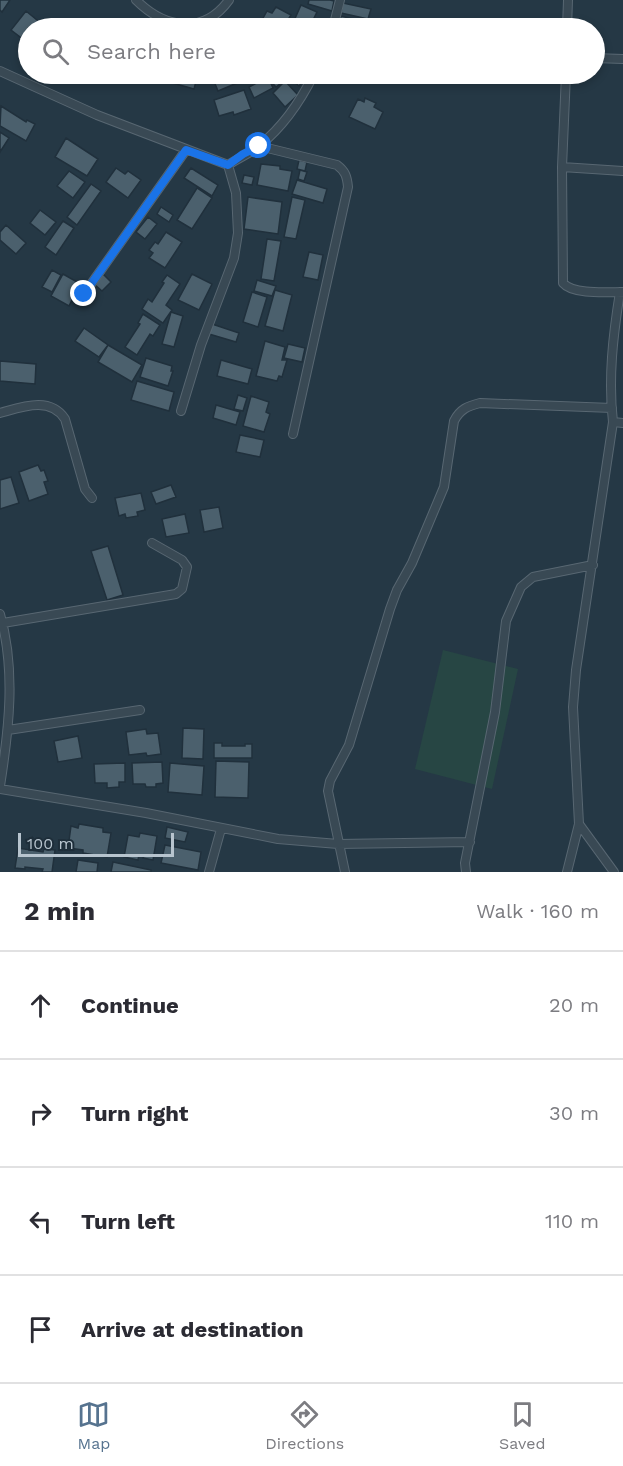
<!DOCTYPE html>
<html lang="en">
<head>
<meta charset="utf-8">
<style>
  :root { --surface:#fff; --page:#f2f2f3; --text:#2b2b33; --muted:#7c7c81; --line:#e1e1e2; --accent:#56738f }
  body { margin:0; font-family:"Work Sans",sans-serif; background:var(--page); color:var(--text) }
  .scale { position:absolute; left:18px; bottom:15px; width:156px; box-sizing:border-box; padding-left:6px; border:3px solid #b7c4ce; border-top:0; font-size:16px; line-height:21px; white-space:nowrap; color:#b7c4ce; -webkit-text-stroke:4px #1e2e3a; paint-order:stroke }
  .stop { position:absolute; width:18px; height:18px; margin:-14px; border:4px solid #1a73e8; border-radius:50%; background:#fff }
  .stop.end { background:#1a73e8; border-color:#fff; box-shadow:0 2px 6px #0008 }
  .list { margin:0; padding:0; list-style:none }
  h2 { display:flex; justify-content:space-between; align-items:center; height:78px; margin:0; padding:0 24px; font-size:26px }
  h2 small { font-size:20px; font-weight:400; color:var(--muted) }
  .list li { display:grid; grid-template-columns:39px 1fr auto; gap:18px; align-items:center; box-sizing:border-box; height:108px; padding:0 24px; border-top:2px solid var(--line) }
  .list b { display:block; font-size:22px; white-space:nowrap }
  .list em { font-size:20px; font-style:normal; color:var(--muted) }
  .icon { flex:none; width:33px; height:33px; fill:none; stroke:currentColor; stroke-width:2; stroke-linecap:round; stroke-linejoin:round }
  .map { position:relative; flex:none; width:623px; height:872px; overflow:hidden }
  .search { position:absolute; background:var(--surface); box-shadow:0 3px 9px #0003; left:18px; right:18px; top:18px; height:66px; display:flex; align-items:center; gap:15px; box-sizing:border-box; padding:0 21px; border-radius:33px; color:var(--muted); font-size:22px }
  .sheet { height:510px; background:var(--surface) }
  nav { display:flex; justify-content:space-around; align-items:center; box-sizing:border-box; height:84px; border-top:2px solid var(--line); background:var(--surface); font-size:16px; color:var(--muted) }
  nav a { display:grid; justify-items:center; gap:3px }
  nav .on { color:var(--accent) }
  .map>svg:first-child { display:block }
  .green { fill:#274644 }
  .building { fill:#4b606d; stroke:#20303c; stroke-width:1.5 }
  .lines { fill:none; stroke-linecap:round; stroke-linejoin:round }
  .minor-casing { stroke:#586772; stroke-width:10 }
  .minor { stroke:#394954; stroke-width:8 }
  .route { stroke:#1a73e8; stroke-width:8 }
</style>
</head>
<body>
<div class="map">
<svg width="623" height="872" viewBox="0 0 623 872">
  <rect width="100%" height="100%" fill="#253845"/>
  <path class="green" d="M 443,650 L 518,669 L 492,789 L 415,769 Z"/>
  <path class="building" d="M 0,0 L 10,0 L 2,12 L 0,10 Z
    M 309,0 L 330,0 L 334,1 L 332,11 L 308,4 Z
    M 343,3 L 371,9 L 368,19 L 341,13 Z
    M 301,5 L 317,12 L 309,28 L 293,23 Z
    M 276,7 L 291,15 L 283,28 L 263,28 L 267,22 L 262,20 L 267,11 L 272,13 Z
    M 26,11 L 43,25 L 40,28 L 28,28 L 28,43 L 11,30 Z
    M 341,16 L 368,23 L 367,28 L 339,27 Z
    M 171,74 L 198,74 L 194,89 L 169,82 Z
    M 211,74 L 239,74 L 242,81 L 218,91 Z
    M 264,74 L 280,74 L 285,80 L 276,87 Z
    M 285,74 L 306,74 L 308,75 L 299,86 Z
    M 268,77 L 273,88 L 254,98 L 249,87 Z
    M 285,81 L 298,95 L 285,107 L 273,93 Z
    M 244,90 L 251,109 L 234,115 L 233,112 L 219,116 L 214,100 Z
    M 365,98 L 376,103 L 374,107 L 383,112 L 375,129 L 349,117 L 358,99 L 364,102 Z
    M 1,106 L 26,122 L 27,120 L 35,124 L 26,141 L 0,126 Z
    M 0,132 L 9,138 L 0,152 Z
    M 66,138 L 98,159 L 87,176 L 55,157 Z
    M 299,160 L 307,162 L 305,171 L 297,169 Z
    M 261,164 L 280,166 L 280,169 L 292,171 L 288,191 L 257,185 Z
    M 116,168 L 125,174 L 128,171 L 141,180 L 128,198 L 106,182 Z
    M 191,168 L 218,185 L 212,196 L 184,178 Z
    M 300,170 L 307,172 L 304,181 L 298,179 Z
    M 69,171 L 85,182 L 73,198 L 57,186 Z
    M 244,175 L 254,177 L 252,185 L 242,183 Z
    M 297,180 L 327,189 L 323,203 L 292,194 Z
    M 91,184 L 101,191 L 77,225 L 67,217 Z
    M 197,188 L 212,198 L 192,229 L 177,220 Z
    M 248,197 L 282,202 L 278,234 L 244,229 Z
    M 292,197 L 305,200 L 296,239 L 284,237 Z
    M 161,207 L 173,215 L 169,222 L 157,214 Z
    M 40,210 L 56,222 L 45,235 L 30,223 Z
    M 148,217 L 157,224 L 145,239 L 136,232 Z
    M 63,221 L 74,228 L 56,255 L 45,247 Z
    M 6,225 L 26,243 L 16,254 L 0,240 L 0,232 Z
    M 166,232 L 182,242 L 165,268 L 149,258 L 153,253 L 149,250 L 155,242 L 158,244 Z
    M 267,239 L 281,241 L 274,281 L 261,279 Z
    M 309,252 L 323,255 L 318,280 L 303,277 Z
    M 52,270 L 61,275 L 52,292 L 42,287 Z
    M 63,274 L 79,283 L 76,289 L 77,290 L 69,306 L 51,296 Z
    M 103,274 L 111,282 L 102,291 L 94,284 Z
    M 192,274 L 212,284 L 199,310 L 178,300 Z
    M 167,275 L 180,284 L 166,305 L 172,310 L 163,323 L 142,309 L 148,299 L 152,302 L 164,283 L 162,282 Z
    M 257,280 L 276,286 L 272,296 L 254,291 Z
    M 275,290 L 292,295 L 283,331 L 265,326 Z
    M 252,292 L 267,297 L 258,327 L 243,322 Z
    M 171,312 L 183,316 L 174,347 L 162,344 Z
    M 143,314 L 160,325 L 153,336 L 150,334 L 137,355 L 125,347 L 140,324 L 138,323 Z
    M 212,324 L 239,333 L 236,342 L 209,334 Z
    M 84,328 L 108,345 L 99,357 L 75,341 Z
    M 265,341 L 285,347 L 282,360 L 287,360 L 282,377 L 279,376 L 277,381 L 256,376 Z
    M 288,344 L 305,348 L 302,362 L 284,358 Z
    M 108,345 L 142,365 L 132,382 L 98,362 Z
    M 146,358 L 172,366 L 171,371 L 173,371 L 168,386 L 140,377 Z
    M 221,360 L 252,369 L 248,384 L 217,376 Z
    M 0,361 L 36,364 L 35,384 L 0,381 Z
    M 137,381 L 174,392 L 169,411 L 131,400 Z
    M 238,395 L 247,398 L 243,411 L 234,409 Z
    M 251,396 L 269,402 L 266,412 L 270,414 L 264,432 L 243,426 Z
    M 216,405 L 240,412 L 236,425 L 213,418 Z
    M 240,435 L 264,440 L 260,457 L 236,452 Z
    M 38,465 L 41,471 L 44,470 L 48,481 L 44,482 L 48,494 L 29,501 L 19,472 Z
    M 11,477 L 19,503 L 0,509 L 0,480 Z
    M 171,485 L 176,497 L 156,504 L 151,492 Z
    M 141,493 L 145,510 L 137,512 L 138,516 L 126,518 L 125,514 L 119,516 L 115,498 Z
    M 219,507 L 223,528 L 204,532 L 200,510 Z
    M 185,514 L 189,533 L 166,537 L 162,519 Z
    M 108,546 L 123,595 L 107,600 L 91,551 Z
    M 183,728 L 204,729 L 203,759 L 182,758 Z
    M 146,729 L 147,734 L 158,733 L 161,754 L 147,756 L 146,753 L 129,755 L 126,732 Z
    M 78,736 L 82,758 L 58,762 L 54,741 Z
    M 214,743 L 222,743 L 222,746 L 245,746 L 245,744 L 252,744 L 252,758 L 214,758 Z
    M 216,761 L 249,762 L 248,798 L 215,797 Z
    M 162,762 L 163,783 L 156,784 L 156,787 L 146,787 L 145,784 L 133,784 L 132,763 Z
    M 125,763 L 125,782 L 119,782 L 119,787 L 107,788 L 107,783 L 95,783 L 94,764 Z
    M 170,763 L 204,766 L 202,795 L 168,792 Z
    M 79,824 L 103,828 L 103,832 L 111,833 L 107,857 L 83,853 L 83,850 L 68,848 L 71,826 L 78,828 Z
    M 167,827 L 188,832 L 185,842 L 165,838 Z
    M 140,833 L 157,836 L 153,860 L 143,858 L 144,856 L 139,855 L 138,860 L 124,857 L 128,835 L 139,837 Z
    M 165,845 L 201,852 L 198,870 L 161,863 Z
    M 18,848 L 43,852 L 44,849 L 55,850 L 52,872 L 42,872 L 43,869 L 25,867 L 25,869 L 15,868 Z
    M 78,860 L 98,863 L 97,872 L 76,872 Z
    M 113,862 L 151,870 L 151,872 L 111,872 Z"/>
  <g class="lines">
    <g class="minor-casing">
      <path id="minor" d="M 136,0 C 164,28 203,36 229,0
        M 333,28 L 340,0
        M 567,28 L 568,0
        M 594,58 L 623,59
        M 0,71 L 97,115 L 228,165 L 236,193 L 238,233 L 234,258 L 201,345 L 181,411
        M 566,74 L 562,167 L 563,283 C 573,295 608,292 623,292
        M 259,146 L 337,165 C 345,171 347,176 348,187 L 293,434
        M 228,165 C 238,158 251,153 260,145 C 284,126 301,100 314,74
        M 562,167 L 623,171
        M 84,294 L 186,150
        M 0,413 C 22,407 50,396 65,419 L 85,489 L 92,498
        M 613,422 L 623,423
        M 0,614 C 16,670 9,729 0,786
        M 3,623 L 176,594 L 182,589 L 187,567 L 182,560 L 152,543
        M 8,730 L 140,710
        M 0,789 L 146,813 L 278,839 L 338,844 L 470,842
        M 579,824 L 614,872
        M 209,872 L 221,829
        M 345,872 L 328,791 L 330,781 L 349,745 L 390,609 L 397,590 L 412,563 L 444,487 L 454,421 C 460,409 468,406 480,403 L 612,408
        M 466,872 L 465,863 L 495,712 L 506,621 L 521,587 L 533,577 L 593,565
        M 567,872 L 579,824 L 573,707 L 576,670 L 613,422 C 608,379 613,335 620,292"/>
    </g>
    <use href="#minor" class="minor"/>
  </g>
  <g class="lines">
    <path class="route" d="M 84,294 L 186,150 L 228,165 L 243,154 L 259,146"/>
  </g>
</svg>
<div class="scale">100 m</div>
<div class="stop" style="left:259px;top:146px"></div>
<div class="stop end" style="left:84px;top:294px"></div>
<div class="search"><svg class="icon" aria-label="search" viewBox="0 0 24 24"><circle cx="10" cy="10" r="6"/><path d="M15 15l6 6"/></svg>Search here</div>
</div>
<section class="sheet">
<h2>2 min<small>Walk · 160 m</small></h2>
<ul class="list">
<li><svg class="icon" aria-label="ahead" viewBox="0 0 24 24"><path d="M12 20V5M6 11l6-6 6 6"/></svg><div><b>Continue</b></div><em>20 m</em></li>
<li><svg class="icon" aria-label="right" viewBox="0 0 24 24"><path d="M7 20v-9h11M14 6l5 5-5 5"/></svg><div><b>Turn right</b></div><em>30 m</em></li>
<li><svg class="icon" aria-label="left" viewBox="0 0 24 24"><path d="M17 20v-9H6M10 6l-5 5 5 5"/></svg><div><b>Turn left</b></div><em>110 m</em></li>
<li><svg class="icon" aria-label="arrive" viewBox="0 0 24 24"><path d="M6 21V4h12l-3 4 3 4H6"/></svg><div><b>Arrive at destination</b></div></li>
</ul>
</section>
<nav>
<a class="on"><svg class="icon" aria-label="map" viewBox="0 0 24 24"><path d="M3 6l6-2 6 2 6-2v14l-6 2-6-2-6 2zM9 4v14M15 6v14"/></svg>Map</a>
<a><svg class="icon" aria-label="directions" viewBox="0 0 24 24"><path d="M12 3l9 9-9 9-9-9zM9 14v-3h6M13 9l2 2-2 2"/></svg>Directions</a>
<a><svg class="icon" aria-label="saved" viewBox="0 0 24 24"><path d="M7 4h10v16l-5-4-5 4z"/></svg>Saved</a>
</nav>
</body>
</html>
